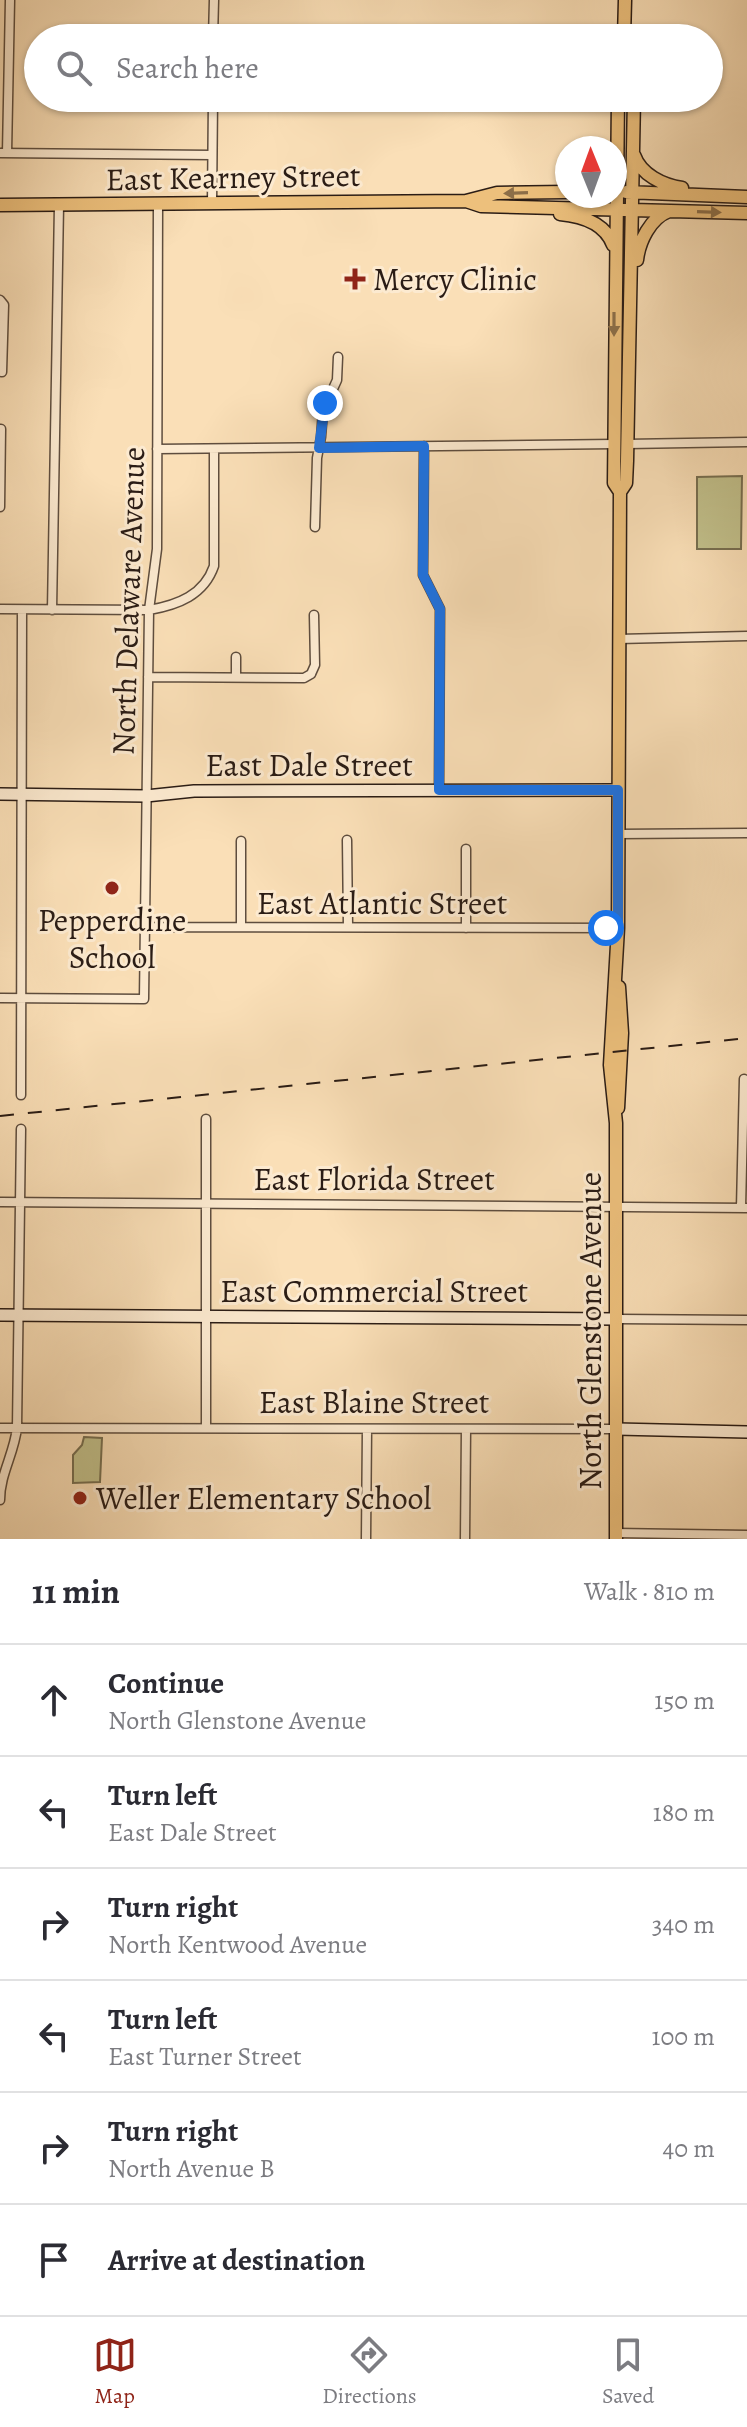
<!DOCTYPE html>
<html lang="en">
<head>
<meta charset="utf-8">
<style>
  :root { --surface:#fff; --page:#f2f2f3; --text:#2b2b33; --muted:#7c7c81; --line:#e1e1e2; --accent:#8f2418 }
  body { margin:0; font-family:Alegreya,serif; background:var(--page); color:var(--text) }
  .compass { position:absolute; left:555px; top:136px; width:72px; height:72px; border-radius:50%; background:var(--surface); box-shadow:0 2px 6px #0004; rotate:359deg }
  .stop { position:absolute; width:24px; height:24px; margin:-18px; border:6px solid #1a73e8; border-radius:50%; background:#fff }
  .stop.end { background:#1a73e8; border-color:#fff; box-shadow:0 2px 8px #0008 }
  .list { margin:0; padding:0; list-style:none }
  h2 { display:flex; justify-content:space-between; align-items:center; height:104px; margin:0; padding:0 32px; font-size:34px }
  h2 small { font-size:26px; font-weight:400; color:var(--muted) }
  .list li { display:grid; grid-template-columns:52px 1fr auto; gap:24px; align-items:center; box-sizing:border-box; height:112px; padding:0 32px; border-top:2px solid var(--line) }
  .list b { display:block; font-size:30px; white-space:nowrap }
  .list p { margin:0; font-size:26px; white-space:nowrap; color:var(--muted) }
  .list em { font-size:26px; font-style:normal; color:var(--muted) }
  .icon { flex:none; width:44px; height:44px; fill:none; stroke:currentColor; stroke-width:2; stroke-linecap:round; stroke-linejoin:round }
  .map { position:relative; flex:none; width:747px; height:1539px; overflow:hidden }
  .search { position:absolute; background:var(--surface); box-shadow:0 2px 6px #0004; left:24px; right:24px; top:24px; height:88px; display:flex; align-items:center; gap:20px; box-sizing:border-box; padding:0 28px; border-radius:44px; color:var(--muted); font-size:30px }
  .sheet { height:776px; background:var(--surface) }
  nav { display:flex; justify-content:space-around; align-items:center; box-sizing:border-box; height:112px; border-top:2px solid var(--line); background:var(--surface); font-size:22px; color:var(--muted) }
  nav a { display:grid; justify-items:center; gap:4px }
  nav .on { color:var(--accent) }
  .map>svg:first-child { display:block }
  .green { fill:#c2c18c; stroke:#766e50; stroke-width:2 }
  .lines { fill:none; stroke-linecap:round; stroke-linejoin:round }
  .street-casing { stroke:#5e4d3e; stroke-width:11 }
  .secondary-casing { stroke:#2a1c15; stroke-width:14 }
  .primary-casing { stroke:#2a1c15; stroke-width:15 }
  .street { stroke:#fcead0; stroke-width:8 }
  .secondary { stroke:#fcead0; stroke-width:11 }
  .primary { stroke:#edc07c; stroke-width:12 }
  .rail { stroke:#2a1c15; stroke-width:2; stroke-dasharray:14 14; stroke-linecap:butt }
  .oneway { fill:#8c6e48 }
  .route { stroke:#1a73e8; stroke-width:10 }
  .poi-dot { fill:#8f2418; stroke:#fcead0; stroke-width:3 }
  .labels { text-anchor:middle; dominant-baseline:central; stroke-width:6; stroke-linejoin:round; paint-order:stroke }
  .street-label { font-size:32px; fill:#2a1c15; stroke:#fcead0 }
  .poi-label { font-size:32px; fill:#2a1c15; stroke:#fcead0; text-anchor:start }
</style>
</head>
<body>
<div class="map">
<svg width="747" height="1539" viewBox="0 0 747 1539">
  <rect width="100%" height="100%" fill="#fadfb7"/>
  <filter id="stains"><feTurbulence type="fractalNoise" baseFrequency=".0025" numOctaves="4"/><feColorMatrix values="0 0 0 0 .2 0 0 0 0 .09 0 0 0 0 .02 0 0 0 .5 -.17"/></filter>
  <radialGradient id="worn" r=".72"><stop offset=".6" stop-color="#630" stop-opacity="0"/><stop offset="1" stop-color="#630" stop-opacity=".3"/></radialGradient>
  <path class="green" d="M 742,476 L 741,549 L 697,549 L 697,477 Z
    M 84,1437 L 102,1438 L 100,1482 L 73,1483 L 73,1455 L 82,1445 Z"/>
  <g class="lines">
    <g class="street-casing">
      <path id="street" d="M 213,38 L 214,0
        M 0,153 L 212,155
        M 7,153 L 10,0
        M 212,204 L 213,98
        M 0,300 L 4,305 L 2,372
        M 627,444 L 747,442
        M 424,446 L 423,575 L 440,609 L 439,790
        M 157,449 L 615,444
        M 0,507 L 1,429
        M 315,527 L 317,458 L 321,437 L 323,411 L 337,380 L 338,357
        M 0,609 L 149,610 C 178,605 204,595 214,566 L 214,449
        M 52,610 L 59,205
        M 618,639 L 747,636
        M 311,674 L 315,665 L 314,615
        M 148,677 L 304,678 L 311,674
        M 236,677 L 236,657
        M 618,834 L 747,833
        M 347,840 L 348,926
        M 466,849 L 466,928
        M 241,926 L 241,841
        M 145,927 L 618,928
        M 0,998 L 144,999 L 149,610 L 157,549 L 158,205
        M 21,1095 L 22,610
        M 206,1119 L 206,1427
        M 0,1202 L 747,1208
        M 741,1208 L 744,1079
        M 618,1319 L 747,1320
        M 0,1428 L 617,1429
        M 0,1500 C 0,1474 14,1454 17,1428 L 21,1129
        M 616,1533 L 747,1535
        M 366,1539 L 367,1429
        M 465,1539 L 466,1429"/>
    </g>
    <g class="secondary-casing">
      <path id="secondary" d="M 0,794 L 146,796 L 194,791 L 618,790
        M 0,1315 L 618,1319
        M 617,1429 L 747,1432"/>
    </g>
    <g class="primary-casing">
      <path id="primary" d="M 624,38 L 625,0
        M 657,38 L 665,35
        M 634,155 C 641,175 663,185 682,188
        M 626,192 L 747,197
        M 466,201 L 481,206 L 747,213
        M 0,205 L 466,201 L 497,193 L 567,192
        M 560,214 C 582,216 605,223 613,245
        M 637,260 C 639,242 650,218 669,211
        M 620,492 L 626,483 L 627,461 L 634,98
        M 618,1108 L 622,1033 L 619,987
        M 616,1539 L 616,1123 L 610,1065 L 618,928 L 620,492 L 614,483 L 618,98"/>
    </g>
    <use href="#street" class="street"/>
    <use href="#secondary" class="secondary"/>
    <use href="#primary" class="primary"/>
    <path class="rail" d="M 0,1116 L 747,1038"/>
  </g>
  <defs><path id="oneway-solid" d="M-6-.8H1V-3.2L6.5 0L1 3.2V.8H-6Z" transform="scale(2)"/></defs>
  <g class="oneway">
    <use href="#oneway-solid" transform="translate(516 193) rotate(178)"/>
    <use href="#oneway-solid" transform="translate(709 212) rotate(2)"/>
    <use href="#oneway-solid" transform="translate(614 324) rotate(90)"/>
  </g>
  <g class="lines">
    <path class="route" d="M 325,403 L 319,448 L 424,446 L 423,575 L 440,609 L 439,790 L 618,790 L 618,928 L 606,928"/>
  </g>
  <g class="poi-dot">
    <path d="M351 267h8v8h8v8h-8v8h-8v-8h-8v-8h8z"/>
    <circle cx="112" cy="888" r="8"/>
    <circle cx="80" cy="1498" r="8"/>
  </g>
  <g class="labels">
    <g class="street-label">
      <text transform="translate(233 177) rotate(-1)">East Kearney Street</text>
      <text transform="translate(128 601) rotate(-88)">North Delaware Avenue</text>
      <text x="309" y="765">East Dale Street</text>
      <text x="382" y="903">East Atlantic Street</text>
      <text x="374" y="1179">East Florida Street</text>
      <text x="374" y="1291">East Commercial Street</text>
      <text transform="translate(590 1331) rotate(-90)">North Glenstone Avenue</text>
      <text x="374" y="1402">East Blaine Street</text>
    </g>
    <g class="poi-label">
      <text x="373" y="279">Mercy Clinic</text>
      <text x="112" y="920" text-anchor="middle">Pepperdine<tspan x="112" dy="37">School</tspan></text>
      <text x="96" y="1498">Weller Elementary School</text>
    </g>
  </g>
  <rect width="100%" height="100%" filter="url(#stains)"/>
  <rect width="100%" height="100%" fill="url(#worn)"/>
</svg>
<svg class="compass" viewBox="-18 -18 36 36"><path d="M0-13l5 13h-10z" fill="#e53935"/><path d="M0 13l5-13h-10z" fill="#7c7c81"/></svg>
<div class="stop" style="left:606px;top:928px"></div>
<div class="stop end" style="left:325px;top:403px"></div>
<div class="search"><svg class="icon" aria-label="search" viewBox="0 0 24 24"><circle cx="10" cy="10" r="6"/><path d="M15 15l6 6"/></svg>Search here</div>
</div>
<section class="sheet">
<h2>11 min<small>Walk · 810 m</small></h2>
<ul class="list">
<li><svg class="icon" aria-label="ahead" viewBox="0 0 24 24"><path d="M12 20V5M6 11l6-6 6 6"/></svg><div><b>Continue</b><p>North Glenstone Avenue</p></div><em>150 m</em></li>
<li><svg class="icon" aria-label="left" viewBox="0 0 24 24"><path d="M17 20v-9H6M10 6l-5 5 5 5"/></svg><div><b>Turn left</b><p>East Dale Street</p></div><em>180 m</em></li>
<li><svg class="icon" aria-label="right" viewBox="0 0 24 24"><path d="M7 20v-9h11M14 6l5 5-5 5"/></svg><div><b>Turn right</b><p>North Kentwood Avenue</p></div><em>340 m</em></li>
<li><svg class="icon" aria-label="left" viewBox="0 0 24 24"><path d="M17 20v-9H6M10 6l-5 5 5 5"/></svg><div><b>Turn left</b><p>East Turner Street</p></div><em>100 m</em></li>
<li><svg class="icon" aria-label="right" viewBox="0 0 24 24"><path d="M7 20v-9h11M14 6l5 5-5 5"/></svg><div><b>Turn right</b><p>North Avenue B</p></div><em>40 m</em></li>
<li><svg class="icon" aria-label="arrive" viewBox="0 0 24 24"><path d="M6 21V4h12l-3 4 3 4H6"/></svg><div><b>Arrive at destination</b></div></li>
</ul>
</section>
<nav>
<a class="on"><svg class="icon" aria-label="map" viewBox="0 0 24 24"><path d="M3 6l6-2 6 2 6-2v14l-6 2-6-2-6 2zM9 4v14M15 6v14"/></svg>Map</a>
<a><svg class="icon" aria-label="directions" viewBox="0 0 24 24"><path d="M12 3l9 9-9 9-9-9zM9 14v-3h6M13 9l2 2-2 2"/></svg>Directions</a>
<a><svg class="icon" aria-label="saved" viewBox="0 0 24 24"><path d="M7 4h10v16l-5-4-5 4z"/></svg>Saved</a>
</nav>
</body>
</html>
